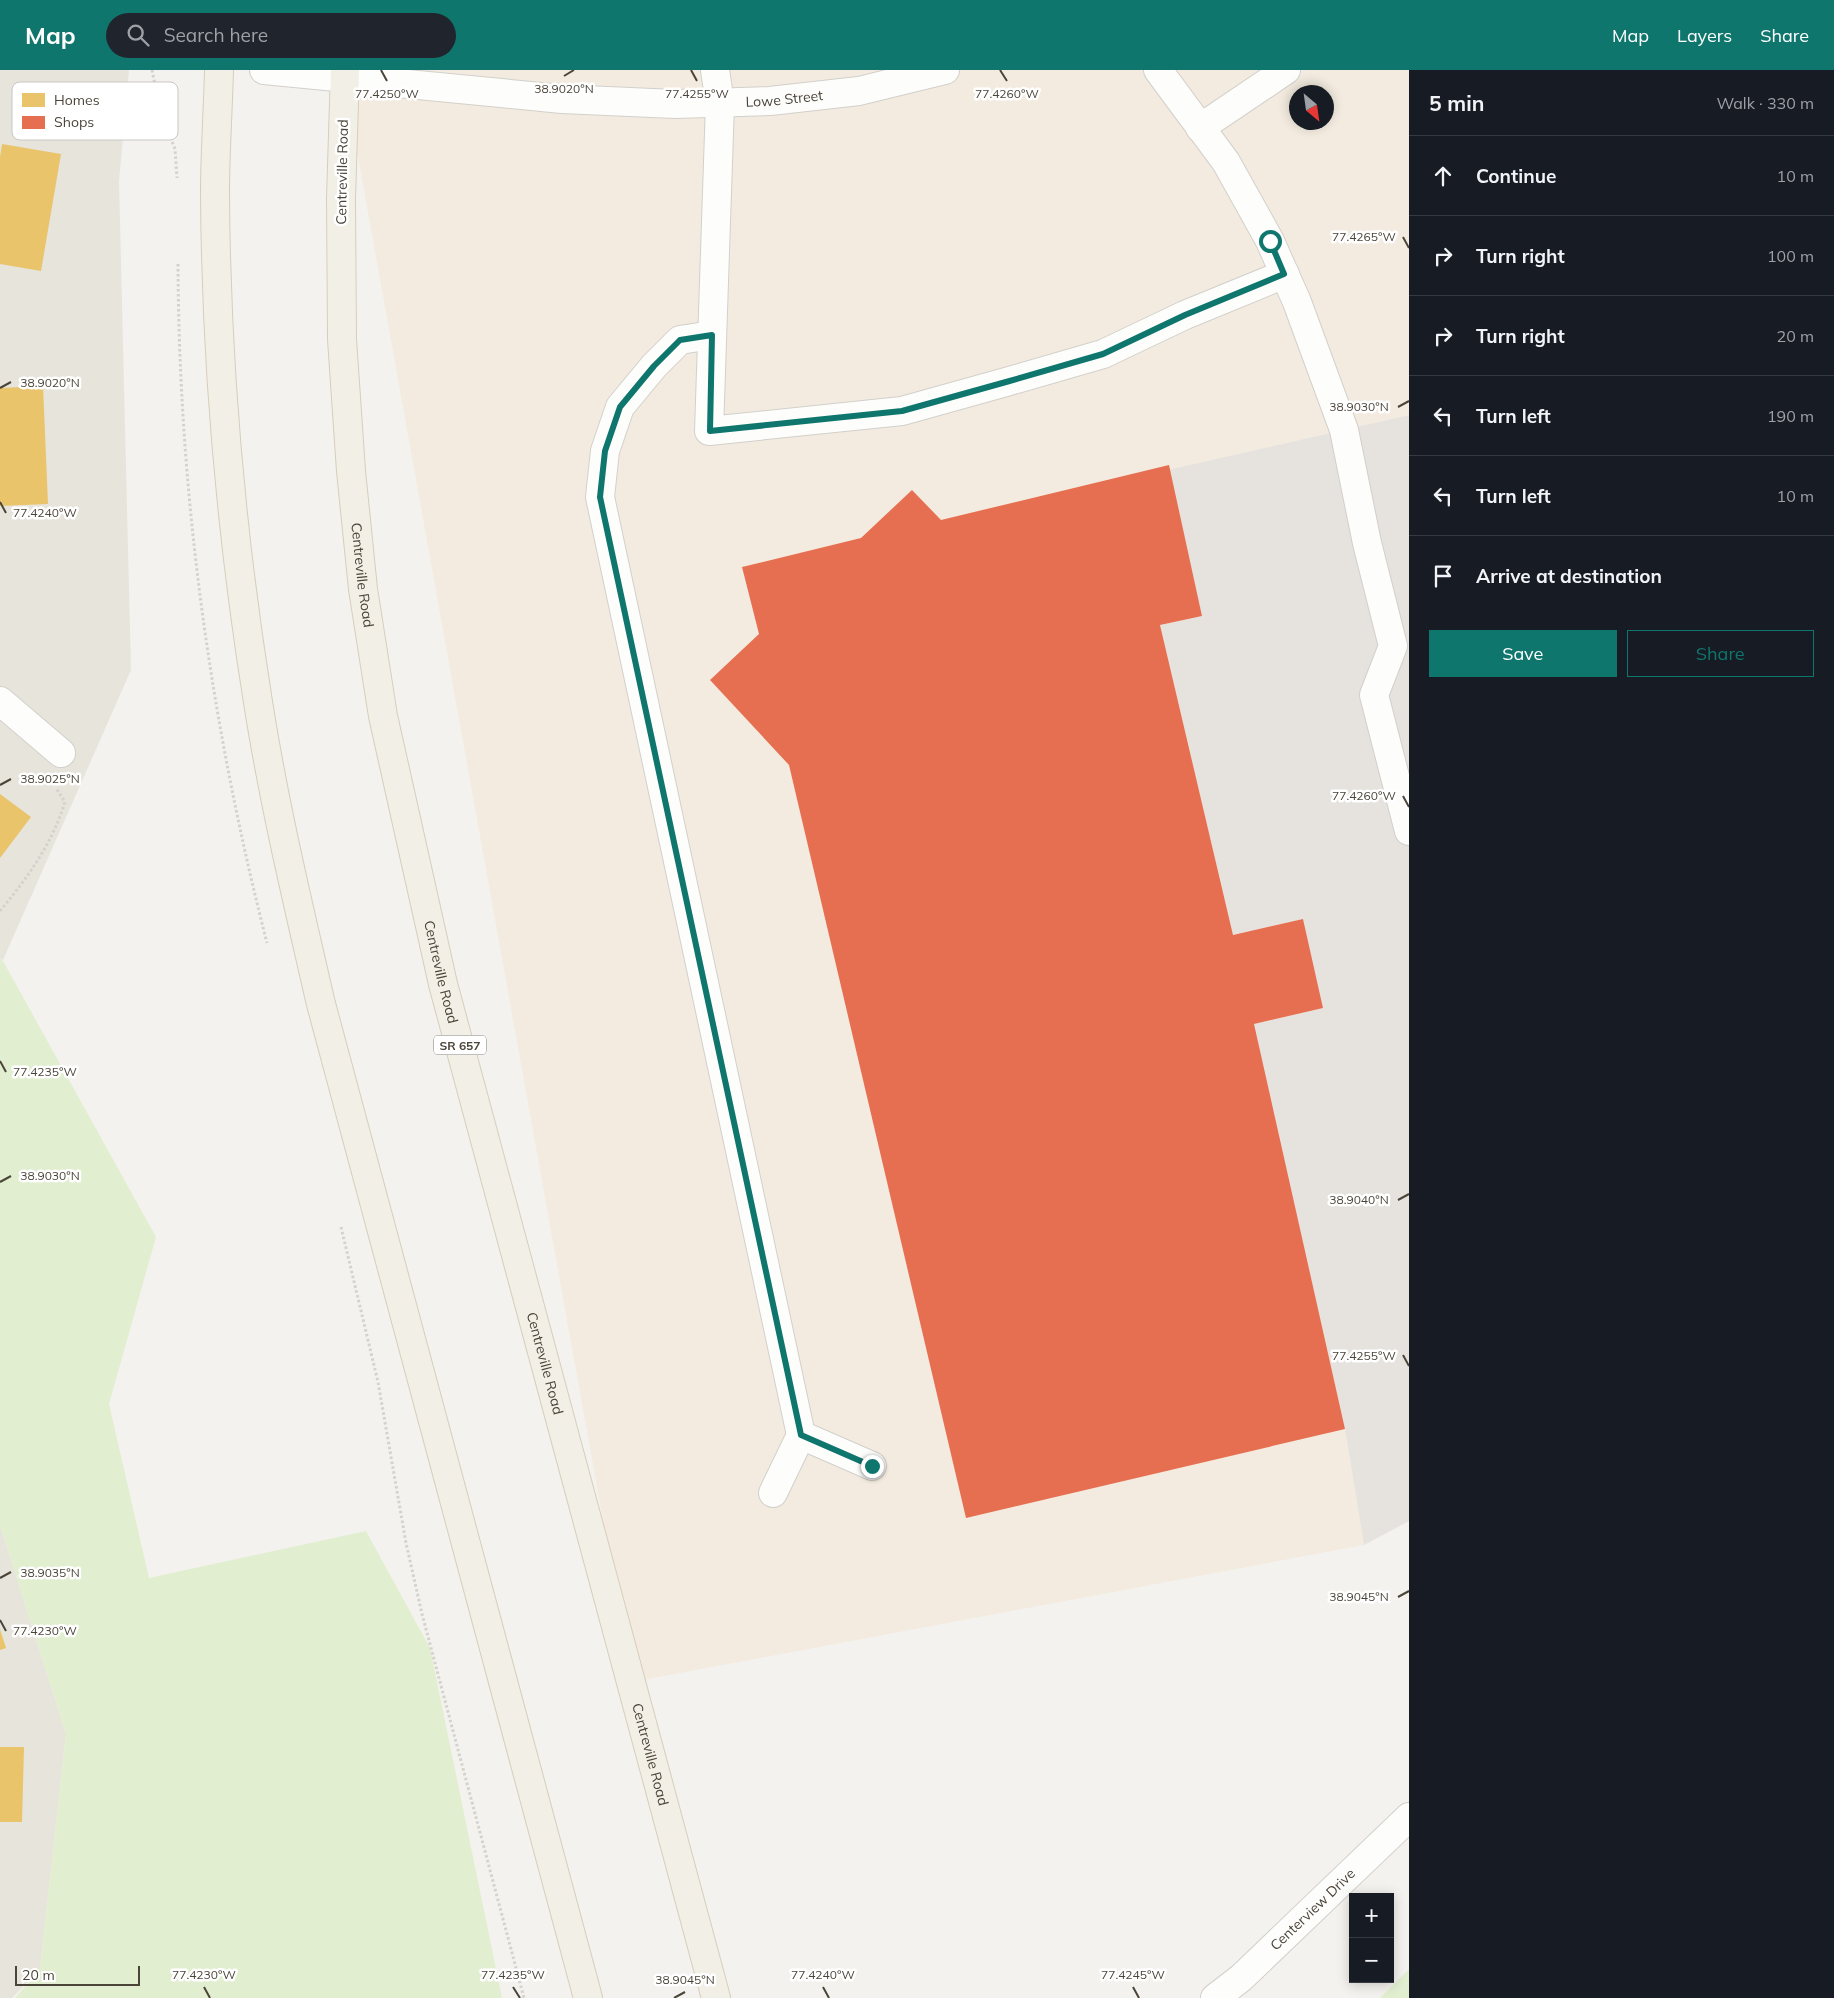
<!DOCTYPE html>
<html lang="en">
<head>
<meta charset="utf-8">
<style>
  :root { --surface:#171b24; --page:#20242c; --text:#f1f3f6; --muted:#9ea1a6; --line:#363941; --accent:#0f766e }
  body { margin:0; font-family:Mulish,sans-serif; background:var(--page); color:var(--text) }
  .controls { position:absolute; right:15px; bottom:15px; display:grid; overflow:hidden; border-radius:0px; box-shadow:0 2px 12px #0003 }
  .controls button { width:45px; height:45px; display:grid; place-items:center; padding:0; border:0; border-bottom:1px solid var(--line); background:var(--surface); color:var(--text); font:25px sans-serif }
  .compass { position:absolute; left:1289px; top:15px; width:45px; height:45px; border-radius:50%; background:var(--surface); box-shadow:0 2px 12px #0003; rotate:151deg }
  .scale { position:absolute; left:15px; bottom:12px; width:125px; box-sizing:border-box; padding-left:5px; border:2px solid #4b4439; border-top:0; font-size:14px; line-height:18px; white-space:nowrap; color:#4b4439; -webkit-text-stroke:4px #fff; paint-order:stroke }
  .stop { position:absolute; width:15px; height:15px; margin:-11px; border:4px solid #0f766e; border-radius:50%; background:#fff }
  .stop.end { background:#0f766e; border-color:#fff; box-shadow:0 1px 5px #0008 }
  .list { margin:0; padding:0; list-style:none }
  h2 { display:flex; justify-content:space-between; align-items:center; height:65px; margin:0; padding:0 20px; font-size:21px }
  h2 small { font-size:16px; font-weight:400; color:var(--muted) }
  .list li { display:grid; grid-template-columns:32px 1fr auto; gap:15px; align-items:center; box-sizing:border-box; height:80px; padding:0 20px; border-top:1px solid var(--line) }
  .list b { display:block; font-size:19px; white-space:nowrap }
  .list em { font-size:16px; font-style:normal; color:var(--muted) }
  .actions { display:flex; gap:10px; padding:15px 20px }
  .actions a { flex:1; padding:11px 0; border:1px solid var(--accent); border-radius:0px; text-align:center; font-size:18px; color:var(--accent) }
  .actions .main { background:var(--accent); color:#fff }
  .icon { flex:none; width:28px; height:28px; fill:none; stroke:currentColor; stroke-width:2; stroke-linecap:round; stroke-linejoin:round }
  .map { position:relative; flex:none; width:1409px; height:1928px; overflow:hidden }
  header { display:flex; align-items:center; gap:30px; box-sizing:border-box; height:70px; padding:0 25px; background:var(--accent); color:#fff }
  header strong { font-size:24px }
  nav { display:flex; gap:28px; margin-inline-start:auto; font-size:18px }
  .search { width:350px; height:45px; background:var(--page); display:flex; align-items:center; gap:12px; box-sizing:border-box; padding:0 18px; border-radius:28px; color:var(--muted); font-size:19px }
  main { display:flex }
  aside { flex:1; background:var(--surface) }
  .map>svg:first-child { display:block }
  .residential { fill:#e7e4dc }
  .commercial { fill:#f3ebdf; fill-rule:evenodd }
  .industrial { fill:#e6e2de }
  .green { fill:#e1eecf }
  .homes { fill:#e9c46a }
  .shops { fill:#e76f51 }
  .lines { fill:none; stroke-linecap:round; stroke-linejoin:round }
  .minor-casing { stroke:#d2d0cb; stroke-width:30 }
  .major-casing { stroke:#d6cebb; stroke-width:30 }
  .path { stroke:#d3d2cc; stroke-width:3; stroke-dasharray:2.5 2.5; stroke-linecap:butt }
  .minor { stroke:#fdfdfc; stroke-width:28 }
  .major { stroke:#f2efe6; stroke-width:28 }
  .route { stroke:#0f766e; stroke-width:6 }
  .ticks { fill:none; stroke:#4b4439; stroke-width:2 }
  .labels { text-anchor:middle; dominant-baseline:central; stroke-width:5; stroke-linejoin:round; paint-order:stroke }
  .shield { fill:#fff; stroke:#817c74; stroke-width:1 }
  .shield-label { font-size:12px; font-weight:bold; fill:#4b4439 }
  .street-label { font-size:14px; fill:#4b4439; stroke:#fff }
  .key { fill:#fff; stroke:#c9c7c4; stroke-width:1 }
  .key-label { font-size:14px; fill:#4b4439 }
  .ticks-label { font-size:12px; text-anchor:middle; fill:#4b4439; stroke:#fff; stroke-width:5; stroke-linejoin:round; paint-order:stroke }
</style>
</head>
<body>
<header>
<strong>Map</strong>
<div class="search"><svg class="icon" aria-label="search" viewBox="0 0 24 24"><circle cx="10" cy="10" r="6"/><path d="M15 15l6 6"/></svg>Search here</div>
<nav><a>Map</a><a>Layers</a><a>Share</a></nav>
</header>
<main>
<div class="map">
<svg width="1409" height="1928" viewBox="0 0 1409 1928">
  <rect width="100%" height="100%" fill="#f4f2ee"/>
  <path class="residential" d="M 0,0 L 129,0 L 119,111 L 131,600 L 3,890 L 0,889 Z
    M 0,1455 L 66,1664 L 40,1899 L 12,1928 L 0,1928 Z"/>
  <path class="commercial" d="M 345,0 L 1409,0 L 1409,345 L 1168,400 L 1202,546 L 1160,555 L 1233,865 L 1303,849 L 1323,938 L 1345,1359 L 1364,1475 L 632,1612 L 344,9 ZM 1296,22 L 1326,22 L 1326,52 L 1296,52 Z"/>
  <path class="industrial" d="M 1409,345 L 1409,1451 L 1364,1475 L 1345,1359 L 1254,954 L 1323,938 L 1303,849 L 1233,865 L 1160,555 L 1202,546 L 1168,400 Z"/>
  <path class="green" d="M 0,889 L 3,891 L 156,1167 L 109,1334 L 149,1508 L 366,1461 L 430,1578 L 502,1928 L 15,1928 L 40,1899 L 66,1664 L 0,1455 Z
    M 1409,1899 L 1409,1928 L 1380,1928 Z"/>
  <path class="homes" d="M 2,74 L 61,84 L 41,201 L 0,194 L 0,87 Z
    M 43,316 L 48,434 L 0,436 L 0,318 Z
    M 0,724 L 31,747 L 0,788 Z
    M 0,1559 L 6,1578 L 0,1580 Z
    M 0,1677 L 24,1677 L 22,1752 L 0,1752 Z"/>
  <path class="shops" d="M 1169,395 L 1202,546 L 1160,555 L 1233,865 L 1303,849 L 1323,938 L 1254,954 L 1345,1359 L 966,1448 L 789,695 L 710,610 L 759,564 L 742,497 L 861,468 L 912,420 L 941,450 Z"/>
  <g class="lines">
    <g class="minor-casing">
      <g id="minor">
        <path id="s1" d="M 264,0 L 562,29 L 675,34 L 770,31 L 859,21 L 945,0"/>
        <path d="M 715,0 L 720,33 L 709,361 L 902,341 L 1006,312 L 1103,284 L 1185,245 L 1285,204"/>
        <path d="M 1158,0 L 1226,92 L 1270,171 L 1297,232 L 1344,360 L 1367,473 L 1393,576 L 1374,625 L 1409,761"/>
        <path d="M 1200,58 L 1286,0"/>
        <path d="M 712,265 L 680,270 L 654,296 L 620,337 L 605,381 L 600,427 L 801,1365 L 872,1396"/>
        <path d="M 0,631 L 61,683"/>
        <path d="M 773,1423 L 801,1365"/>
        <path id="s2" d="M 1215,1928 L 1241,1908 L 1409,1747"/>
      </g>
    </g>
    <g class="major-casing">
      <g id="major">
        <path d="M 219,0 C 218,41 215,82 215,123 C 216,293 231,464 258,632 C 274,734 298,834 321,934 L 588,1928"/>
        <path id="s3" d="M 345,0 L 341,129 L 342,269 L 351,401 L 363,519 L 383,646 L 443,914 L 716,1928"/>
      </g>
    </g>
    <path class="path" d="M 152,0 L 161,44 L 175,79 L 177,108
      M 178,194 C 179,424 210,651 267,873
      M 0,841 C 28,807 52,774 65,732 L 56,718
      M 341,1157 L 378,1312 L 406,1473 L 422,1544 L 524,1928"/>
    <use href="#minor" class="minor"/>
    <use href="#major" class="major"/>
  </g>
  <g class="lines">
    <path class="route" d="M 872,1396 L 801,1365 L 600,427 L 605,381 L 620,337 L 654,296 L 680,270 L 712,265 L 710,361 L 902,341 L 1006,312 L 1103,284 L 1185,245 L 1284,204 L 1270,171"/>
  </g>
  <path class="ticks" d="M 381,0 L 387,11M 691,0 L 697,11M 1000,0 L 1007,11M 564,6 L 574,0M 1403,167 L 1409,178M 0,318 L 11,312M 1398,337 L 1409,331M 0,432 L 6,443M 0,715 L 11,709M 1403,726 L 1409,737M 0,991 L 6,1002M 0,1112 L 11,1106M 1398,1130 L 1409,1124M 1403,1285 L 1409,1296M 0,1508 L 11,1502M 1398,1527 L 1409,1521M 0,1550 L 6,1561M 204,1917 L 210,1928M 513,1917 L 520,1928M 823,1917 L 829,1928M 1133,1917 L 1139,1928M 674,1928 L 685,1922"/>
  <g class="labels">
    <rect class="shield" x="434" y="965.5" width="52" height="19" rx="4"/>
    <g class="shield-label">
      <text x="460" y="975">SR 657</text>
    </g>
    <g class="street-label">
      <text stroke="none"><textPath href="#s1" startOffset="522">Lowe Street</textPath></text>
      <text transform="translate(342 102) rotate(-89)">Centreville Road</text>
      <text stroke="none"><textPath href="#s3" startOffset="506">Centreville Road</textPath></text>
      <text stroke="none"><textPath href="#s3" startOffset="911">Centreville Road</textPath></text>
      <text stroke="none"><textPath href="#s3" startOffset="1316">Centreville Road</textPath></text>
      <text stroke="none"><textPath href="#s3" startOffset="1721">Centreville Road</textPath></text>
      <text stroke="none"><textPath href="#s2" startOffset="132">Centerview Drive</textPath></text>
    </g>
  </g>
  <rect x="12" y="12" width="166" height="58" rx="8" class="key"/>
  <rect x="22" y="23" width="23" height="14" fill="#e9c46a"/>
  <rect x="22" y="46" width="23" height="13" fill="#e76f51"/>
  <g class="key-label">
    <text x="54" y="35">Homes</text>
    <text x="54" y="57">Shops</text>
  </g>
  <g class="ticks-label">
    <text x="564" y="23">38.9020°N</text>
    <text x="387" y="28">77.4250°W</text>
    <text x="697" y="28">77.4255°W</text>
    <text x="1007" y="28">77.4260°W</text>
    <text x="1364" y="171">77.4265°W</text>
    <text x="50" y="317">38.9020°N</text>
    <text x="1359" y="341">38.9030°N</text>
    <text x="45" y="447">77.4240°W</text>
    <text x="50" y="713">38.9025°N</text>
    <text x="1364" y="730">77.4260°W</text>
    <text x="45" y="1006">77.4235°W</text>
    <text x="50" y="1110">38.9030°N</text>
    <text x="1359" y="1134">38.9040°N</text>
    <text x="1364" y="1290">77.4255°W</text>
    <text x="50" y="1507">38.9035°N</text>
    <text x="1359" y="1531">38.9045°N</text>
    <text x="45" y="1565">77.4230°W</text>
    <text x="204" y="1909">77.4230°W</text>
    <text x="513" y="1909">77.4235°W</text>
    <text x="823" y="1909">77.4240°W</text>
    <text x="1133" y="1909">77.4245°W</text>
    <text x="685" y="1914">38.9045°N</text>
  </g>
</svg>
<div class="controls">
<button>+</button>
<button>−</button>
</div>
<svg class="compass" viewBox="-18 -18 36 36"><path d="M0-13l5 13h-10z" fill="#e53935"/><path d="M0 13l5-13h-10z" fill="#9ea1a6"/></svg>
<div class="scale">20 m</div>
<div class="stop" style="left:1270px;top:171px"></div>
<div class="stop end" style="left:872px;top:1396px"></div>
</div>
<aside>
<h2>5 min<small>Walk · 330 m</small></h2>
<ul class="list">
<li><svg class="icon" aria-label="ahead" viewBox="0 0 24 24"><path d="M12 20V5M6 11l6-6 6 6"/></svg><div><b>Continue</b></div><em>10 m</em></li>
<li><svg class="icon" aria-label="right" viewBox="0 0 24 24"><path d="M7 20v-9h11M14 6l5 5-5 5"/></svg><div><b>Turn right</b></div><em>100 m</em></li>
<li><svg class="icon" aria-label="right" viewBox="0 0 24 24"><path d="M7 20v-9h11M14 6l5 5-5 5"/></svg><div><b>Turn right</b></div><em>20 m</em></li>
<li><svg class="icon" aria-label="left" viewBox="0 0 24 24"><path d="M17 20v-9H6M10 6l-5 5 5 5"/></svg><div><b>Turn left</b></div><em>190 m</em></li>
<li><svg class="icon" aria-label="left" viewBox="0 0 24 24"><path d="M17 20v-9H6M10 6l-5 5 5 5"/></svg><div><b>Turn left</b></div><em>10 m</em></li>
<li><svg class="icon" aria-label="arrive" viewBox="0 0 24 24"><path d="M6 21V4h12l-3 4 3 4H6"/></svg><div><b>Arrive at destination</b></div></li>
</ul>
<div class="actions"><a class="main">Save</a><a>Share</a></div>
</aside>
</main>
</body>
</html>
